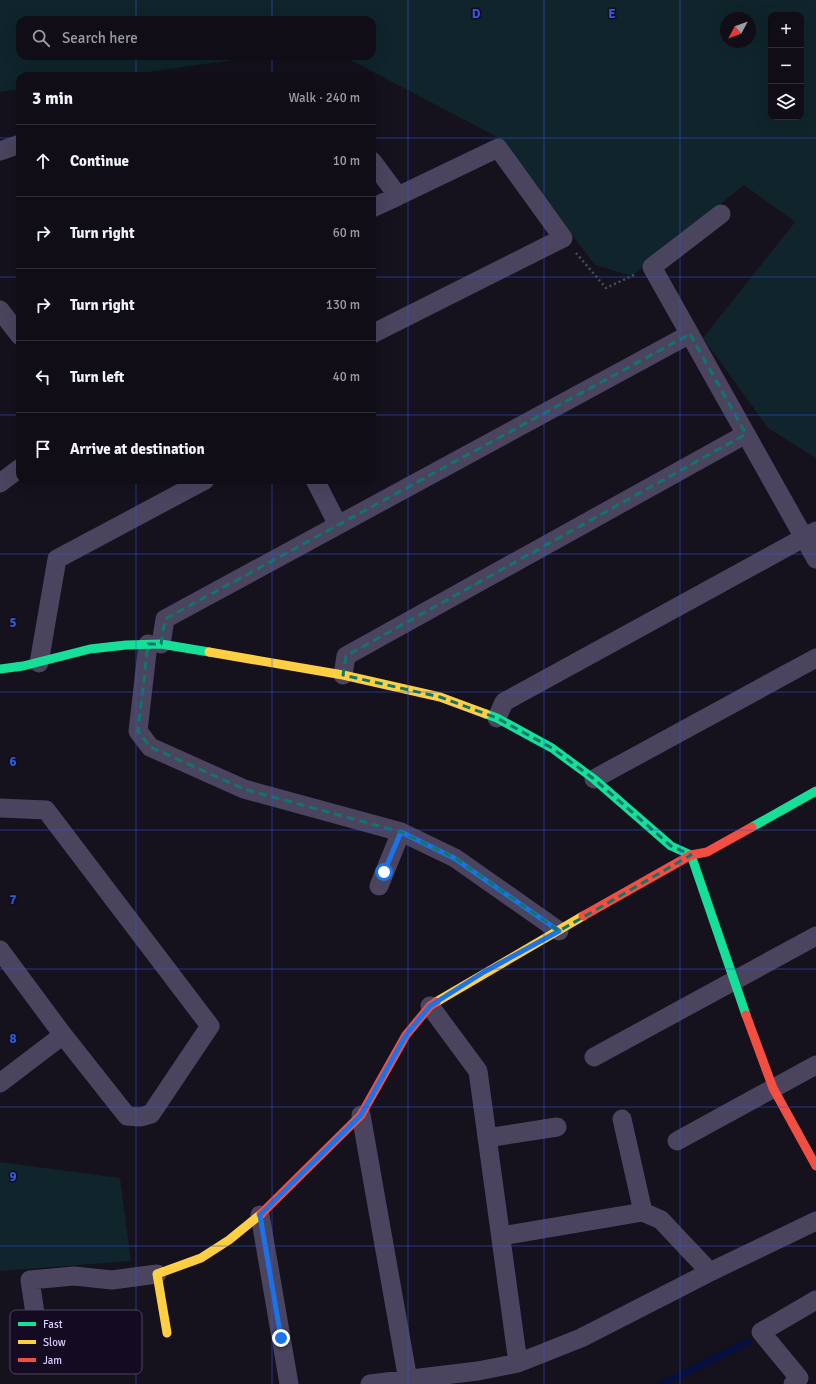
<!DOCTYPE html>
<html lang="en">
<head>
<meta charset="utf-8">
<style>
  :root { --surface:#100d16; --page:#1e1b23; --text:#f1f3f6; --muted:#9c9ca1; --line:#302d35 }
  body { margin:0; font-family:Signika,sans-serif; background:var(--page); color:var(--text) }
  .controls { position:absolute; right:12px; top:12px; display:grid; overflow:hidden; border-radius:8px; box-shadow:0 4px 16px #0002 }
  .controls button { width:36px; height:36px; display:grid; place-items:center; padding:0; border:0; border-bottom:1px solid var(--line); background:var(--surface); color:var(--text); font:20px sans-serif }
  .compass { position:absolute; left:720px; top:12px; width:36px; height:36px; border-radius:50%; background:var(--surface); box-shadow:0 4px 16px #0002; rotate:229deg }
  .stop { position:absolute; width:12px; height:12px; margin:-9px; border:3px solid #1a73e8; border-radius:50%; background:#fff }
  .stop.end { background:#1a73e8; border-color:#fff; box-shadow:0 1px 4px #0008 }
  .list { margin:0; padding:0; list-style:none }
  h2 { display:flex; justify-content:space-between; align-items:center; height:52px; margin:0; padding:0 16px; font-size:17px }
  h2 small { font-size:13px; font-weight:400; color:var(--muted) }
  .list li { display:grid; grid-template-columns:26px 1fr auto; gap:12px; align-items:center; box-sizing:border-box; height:72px; padding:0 16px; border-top:1px solid var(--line) }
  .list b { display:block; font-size:15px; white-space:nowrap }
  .list em { font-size:13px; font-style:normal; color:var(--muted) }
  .icon { flex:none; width:22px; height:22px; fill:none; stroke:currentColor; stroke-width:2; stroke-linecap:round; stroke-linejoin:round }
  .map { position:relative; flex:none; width:816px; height:1384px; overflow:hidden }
  .search { position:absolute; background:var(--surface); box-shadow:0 4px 16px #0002; left:16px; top:16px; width:360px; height:44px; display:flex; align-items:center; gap:10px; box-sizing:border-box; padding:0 14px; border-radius:12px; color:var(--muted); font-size:15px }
  .panel { position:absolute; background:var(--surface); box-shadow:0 4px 16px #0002; left:16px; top:72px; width:360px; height:412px; border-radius:12px }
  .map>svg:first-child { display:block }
  .green { fill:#0f252b; fill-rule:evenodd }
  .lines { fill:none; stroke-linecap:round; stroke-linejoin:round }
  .stream { stroke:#060f3f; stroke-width:7 }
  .path { stroke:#454f61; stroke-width:2.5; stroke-dasharray:2 3; stroke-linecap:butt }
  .street { stroke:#4b445f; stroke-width:19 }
  .fast { stroke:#16e098; stroke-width:9 }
  .slow { stroke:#ffcf43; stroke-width:9 }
  .jam { stroke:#f24e42; stroke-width:9 }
  .route { stroke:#1a73e8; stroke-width:5 }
  .marked { fill:none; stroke:#0f766e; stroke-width:3; stroke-dasharray:8 5; stroke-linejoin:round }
  .grid { fill:none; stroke:#305bdc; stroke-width:1; stroke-opacity:0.55 }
  .key { fill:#140b23; stroke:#504565; stroke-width:1 }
  .key-label { font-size:11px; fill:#dccdff }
  .grid-label { font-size:13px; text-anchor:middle; font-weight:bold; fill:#305bdc; stroke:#140b23; stroke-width:3; stroke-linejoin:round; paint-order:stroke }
</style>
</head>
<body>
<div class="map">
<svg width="816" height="1384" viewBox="0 0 816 1384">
  <rect width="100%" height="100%" fill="#15111d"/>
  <path class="green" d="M 0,0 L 816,0 L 816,458 L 768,428 L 703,338 L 795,222 L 744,185 L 632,276 L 595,265 L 499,138 L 343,56 L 372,56 L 372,20 L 20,20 L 20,56 L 264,56 L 118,76 L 20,76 L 20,89 L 0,92 ZM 771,15 L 801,15 L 801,117 L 771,117 ZM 726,18 L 750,18 L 750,42 L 726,42 Z
    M 0,1162 L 120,1178 L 131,1261 L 0,1271 Z"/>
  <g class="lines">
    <path class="stream" d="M 663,1384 L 748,1342"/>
    <path class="path" d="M 576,253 L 606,288 L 634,275"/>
    <path class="street" d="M 0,151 L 20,144
      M 372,161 L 398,196 L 498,148 L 563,238 L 372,334
      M 372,208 L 398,196
      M 721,214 L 652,267 L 816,559
      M 0,310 L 20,336
      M 315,480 L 338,525
      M 0,483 L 20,468
      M 148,644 L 138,731 L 150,747 L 244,789 L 401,832 L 455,858 L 559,931
      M 161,644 L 165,619 L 690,334
      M 39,663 L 57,559 L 205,480
      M 343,675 L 346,656 L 746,434
      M 497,718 L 504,702 L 816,531
      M 594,779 L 816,658
      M 0,808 L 46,810 L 210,1026 L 151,1114 L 140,1117 L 127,1116 L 63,1035 L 0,1083
      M 379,886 L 401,832
      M 0,950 L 63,1035
      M 430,1006 L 478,1071 L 518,1363
      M 594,1057 L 816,936
      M 361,1115 L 408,1380
      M 622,1119 L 643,1212 L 661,1220 L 710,1272
      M 487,1138 L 557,1127
      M 677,1141 L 816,1065
      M 260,1215 L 289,1384
      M 502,1236 L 643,1212
      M 42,1360 L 30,1280 L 74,1276 L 112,1280 L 157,1274
      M 370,1384 L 478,1371 L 518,1363 L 581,1338 L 710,1272 L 816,1221
      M 793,1384 L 799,1378 L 761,1332 L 816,1300"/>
    <path class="fast" d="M 0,669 L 23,666 L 90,649 L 126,645 L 161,644 L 209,652
      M 486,714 L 497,718 L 552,748 L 594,779 L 671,846 L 691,855 L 746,1015
      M 752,827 L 816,791"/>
    <path class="slow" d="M 209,652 L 343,675 L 440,697 L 486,714
      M 436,1002 L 583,916
      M 167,1333 L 157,1274 L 201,1258 L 229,1240 L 261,1214"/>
    <path class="jam" d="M 583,916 L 691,855 L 707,852 L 752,827
      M 746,1015 L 773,1088 L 816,1166
      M 261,1214 L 361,1115 L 406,1035 L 430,1006 L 436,1002"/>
  </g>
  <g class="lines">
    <path class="route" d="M 281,1338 L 260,1215 L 361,1115 L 406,1035 L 430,1006 L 484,972 L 559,931 L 454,858 L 401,832 L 384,872"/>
  </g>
  <path class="marked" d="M 690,334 L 746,434 L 346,656 L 343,675 L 440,697 L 497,718 L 552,748 L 594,779 L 671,846 L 691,855 L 559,931 L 455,858 L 401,832 L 244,789 L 150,747 L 138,731 L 148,644 L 161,644 L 165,619 Z"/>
  <path class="grid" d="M 136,0 L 136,20M 272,0 L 272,20M 408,0 L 408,1384M 544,0 L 544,1384M 680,0 L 680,1384M 136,56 L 136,76M 272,56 L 272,76M 0,138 L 20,138M 372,138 L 816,138M 0,277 L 20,277M 372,277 L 816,277M 0,415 L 20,415M 372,415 L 816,415M 136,480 L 136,1384M 272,480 L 272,1384M 0,554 L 816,554M 0,692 L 816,692M 0,830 L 816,830M 0,969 L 816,969M 0,1107 L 816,1107M 0,1246 L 816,1246"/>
  <rect x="10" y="1310" width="132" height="64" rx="6" class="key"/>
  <rect x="18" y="1322" width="18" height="4" fill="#16e098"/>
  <rect x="18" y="1340" width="18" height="4" fill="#ffcf43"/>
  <rect x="18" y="1358" width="18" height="4" fill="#f24e42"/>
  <g class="key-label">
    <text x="43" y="1328">Fast</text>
    <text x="43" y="1346">Slow</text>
    <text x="43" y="1364">Jam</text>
  </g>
  <g class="grid-label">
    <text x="476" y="18">D</text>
    <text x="612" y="18">E</text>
    <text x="13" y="627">5</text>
    <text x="13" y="766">6</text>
    <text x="13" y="904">7</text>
    <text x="13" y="1043">8</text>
    <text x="13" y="1181">9</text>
  </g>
</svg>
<div class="controls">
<button>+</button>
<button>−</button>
<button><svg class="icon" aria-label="layers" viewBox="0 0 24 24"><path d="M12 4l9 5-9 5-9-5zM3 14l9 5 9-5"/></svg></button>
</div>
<svg class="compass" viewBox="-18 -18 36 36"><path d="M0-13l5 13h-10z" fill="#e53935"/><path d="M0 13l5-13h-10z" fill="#9c9ca1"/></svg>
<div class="stop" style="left:384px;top:872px"></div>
<div class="stop end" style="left:281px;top:1338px"></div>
<div class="search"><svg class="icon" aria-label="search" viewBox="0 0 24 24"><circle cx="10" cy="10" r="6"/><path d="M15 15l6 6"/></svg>Search here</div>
<section class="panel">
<h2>3 min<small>Walk · 240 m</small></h2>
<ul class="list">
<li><svg class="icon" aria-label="ahead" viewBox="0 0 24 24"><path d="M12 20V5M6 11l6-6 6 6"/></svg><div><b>Continue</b></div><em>10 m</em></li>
<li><svg class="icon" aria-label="right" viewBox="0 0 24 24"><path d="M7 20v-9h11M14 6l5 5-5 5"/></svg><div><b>Turn right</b></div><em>60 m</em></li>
<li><svg class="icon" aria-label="right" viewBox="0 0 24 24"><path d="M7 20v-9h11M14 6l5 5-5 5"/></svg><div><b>Turn right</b></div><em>130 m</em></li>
<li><svg class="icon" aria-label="left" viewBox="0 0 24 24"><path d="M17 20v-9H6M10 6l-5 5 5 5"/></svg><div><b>Turn left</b></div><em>40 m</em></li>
<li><svg class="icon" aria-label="arrive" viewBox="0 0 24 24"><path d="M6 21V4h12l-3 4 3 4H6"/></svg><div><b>Arrive at destination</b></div></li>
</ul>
</section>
</div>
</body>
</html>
